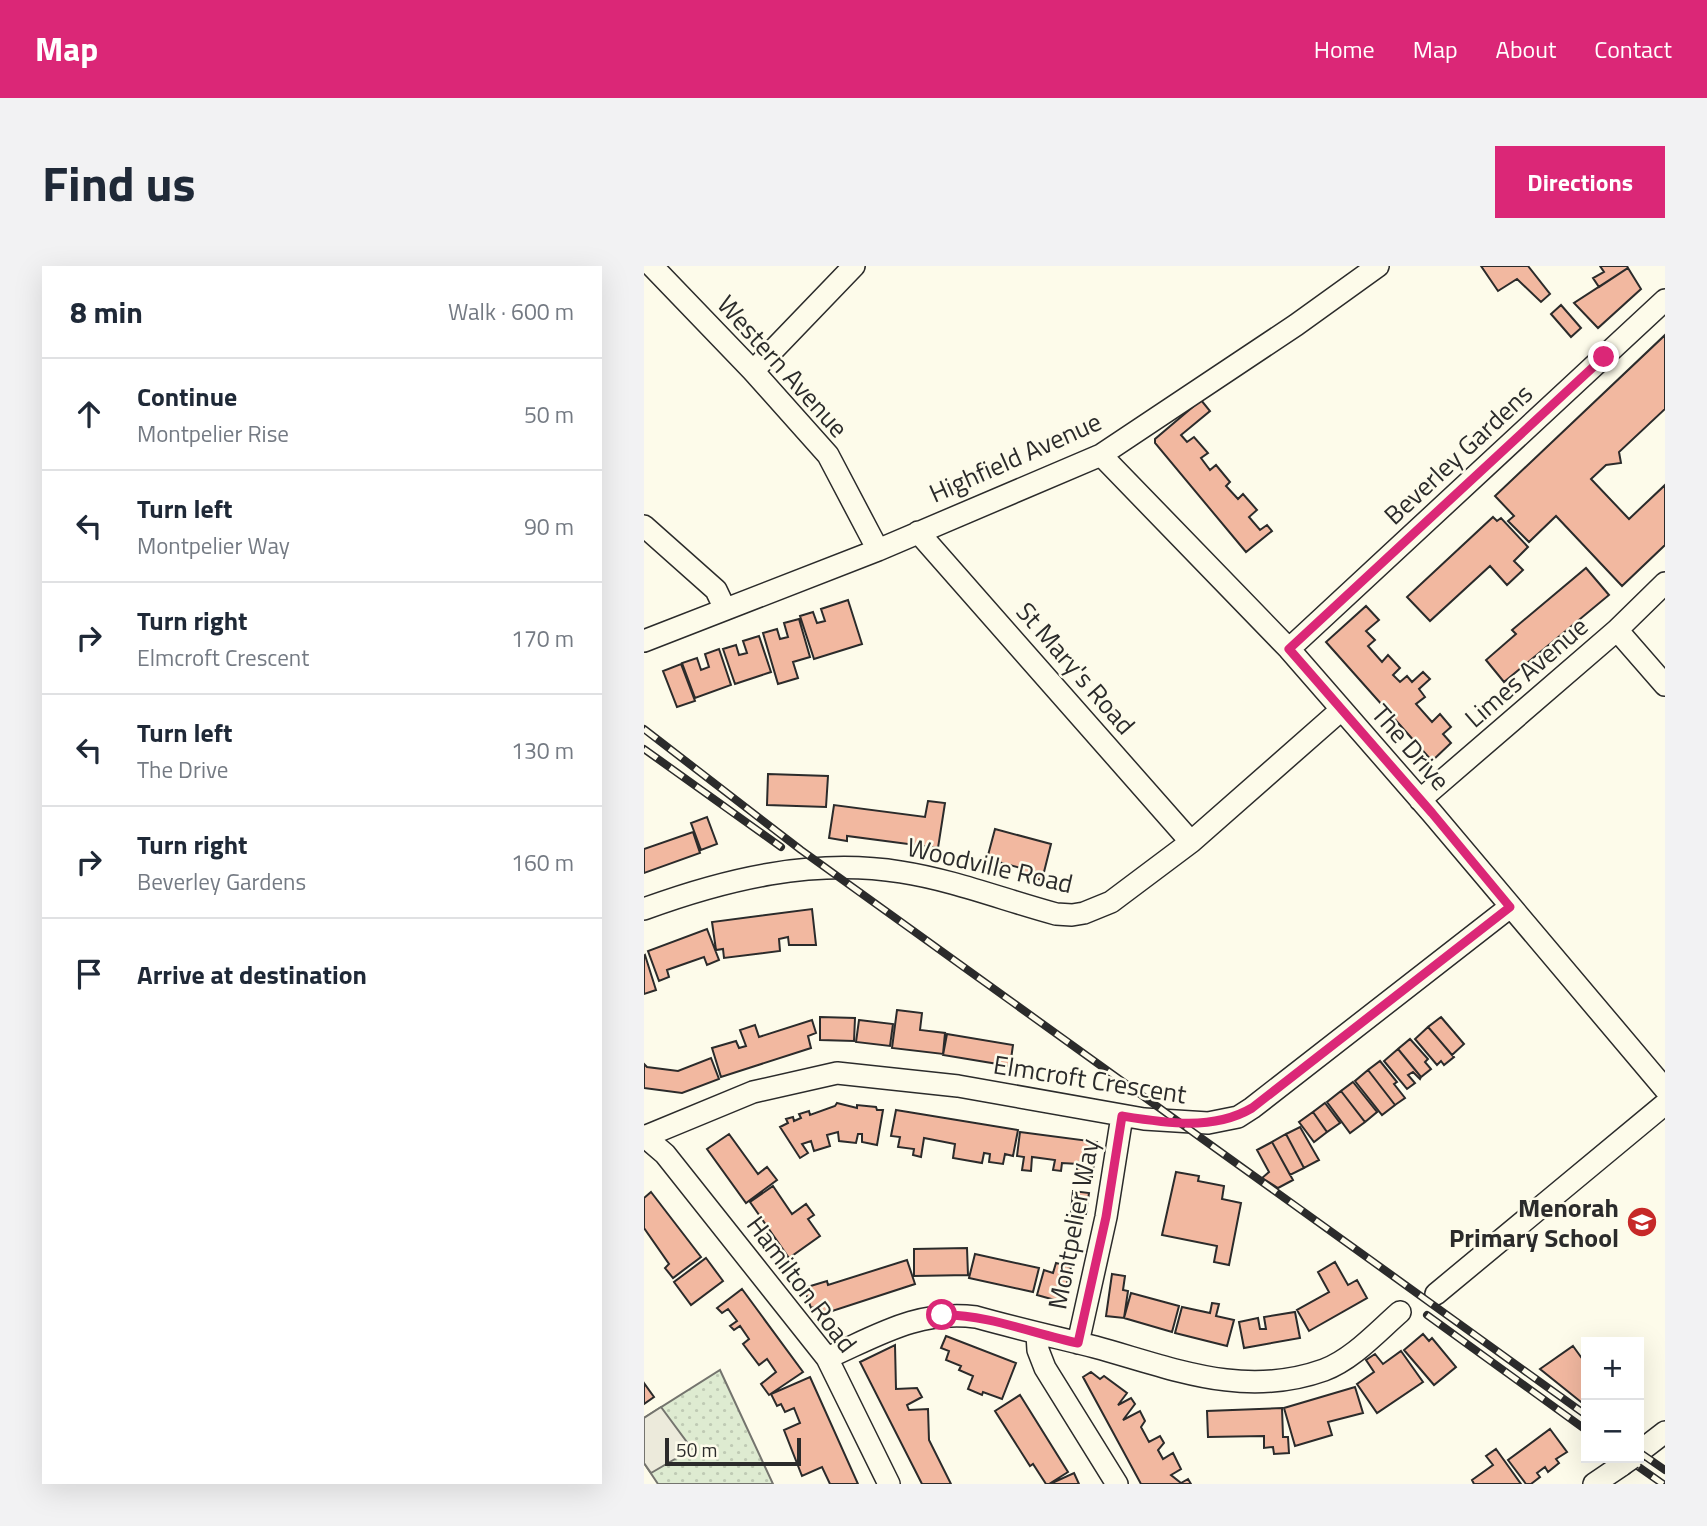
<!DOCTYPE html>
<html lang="en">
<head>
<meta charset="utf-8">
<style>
  :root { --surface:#fff; --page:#f2f2f3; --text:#1f2937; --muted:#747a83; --line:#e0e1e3; --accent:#db2777 }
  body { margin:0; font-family:"Titillium Web",sans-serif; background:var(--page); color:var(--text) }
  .controls { position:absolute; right:21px; bottom:21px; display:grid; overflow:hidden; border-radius:0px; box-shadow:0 7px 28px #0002 }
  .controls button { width:63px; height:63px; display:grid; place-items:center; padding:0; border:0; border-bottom:2px solid var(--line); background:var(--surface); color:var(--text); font:35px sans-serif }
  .scale { position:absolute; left:21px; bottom:18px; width:136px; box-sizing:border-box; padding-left:7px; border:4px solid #2b2b2b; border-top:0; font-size:19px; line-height:24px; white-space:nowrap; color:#2b2b2b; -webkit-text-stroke:5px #fdfbea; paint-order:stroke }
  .stop { position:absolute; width:21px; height:21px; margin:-16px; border:5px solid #db2777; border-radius:50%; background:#fff }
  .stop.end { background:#db2777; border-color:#fff; box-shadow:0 2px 7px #0008 }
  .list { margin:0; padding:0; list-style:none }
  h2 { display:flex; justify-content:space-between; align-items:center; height:91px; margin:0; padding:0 28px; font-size:30px }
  h2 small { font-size:23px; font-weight:400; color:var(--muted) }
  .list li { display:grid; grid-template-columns:46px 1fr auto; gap:21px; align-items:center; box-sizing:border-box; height:112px; padding:0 28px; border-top:2px solid var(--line) }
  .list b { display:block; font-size:26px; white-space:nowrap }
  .list p { margin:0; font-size:23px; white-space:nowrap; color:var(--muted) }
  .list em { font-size:23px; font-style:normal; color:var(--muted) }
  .icon { flex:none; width:38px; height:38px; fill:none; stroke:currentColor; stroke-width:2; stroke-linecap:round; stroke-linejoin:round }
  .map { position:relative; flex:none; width:1021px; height:1218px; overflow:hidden; border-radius:0px }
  header { display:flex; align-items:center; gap:42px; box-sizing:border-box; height:98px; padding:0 35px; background:var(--accent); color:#fff }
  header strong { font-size:33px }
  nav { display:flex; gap:38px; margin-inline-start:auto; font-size:24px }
  .intro { display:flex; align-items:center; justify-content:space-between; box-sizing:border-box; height:168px; padding:0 42px }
  h1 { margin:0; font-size:49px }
  .button { padding:18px 32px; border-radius:0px; background:var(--accent); color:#fff; font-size:24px; font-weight:700 }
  main { display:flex; gap:42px; padding:0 42px }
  aside { flex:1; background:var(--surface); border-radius:0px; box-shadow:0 7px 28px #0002 }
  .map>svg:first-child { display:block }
  .garden { fill:url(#garden-dots); stroke:#74746e; stroke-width:2 }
  .parking { fill:#eceadb; stroke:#74746e; stroke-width:2 }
  .building { fill:#f2b8a0; stroke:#2b2b2b; stroke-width:2 }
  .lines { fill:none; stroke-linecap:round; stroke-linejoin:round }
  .minor-casing { stroke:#2b2b2b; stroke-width:24 }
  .minor { stroke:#fdfbea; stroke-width:21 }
  .rail-casing { stroke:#2b2b2b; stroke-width:8 }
  .rail { stroke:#fdfbea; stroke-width:5; stroke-dasharray:16; stroke-linecap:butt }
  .minor-bridge-casing { stroke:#2b2b2b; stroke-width:24; stroke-linecap:butt }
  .minor-bridge { stroke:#fdfbea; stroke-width:21 }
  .route { stroke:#db2777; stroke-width:9 }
  .labels { text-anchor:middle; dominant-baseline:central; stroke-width:5; stroke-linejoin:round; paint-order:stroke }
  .street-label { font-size:26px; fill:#2b2b2b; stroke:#fdfbea }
  .poi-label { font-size:26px; font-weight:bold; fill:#2b2b2b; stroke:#fdfbea; text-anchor:end }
</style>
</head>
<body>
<header>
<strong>Map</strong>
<nav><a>Home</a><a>Map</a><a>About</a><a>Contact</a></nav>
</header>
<div class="intro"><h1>Find us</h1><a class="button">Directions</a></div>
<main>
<aside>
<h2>8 min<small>Walk · 600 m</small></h2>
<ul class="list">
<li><svg class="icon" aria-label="ahead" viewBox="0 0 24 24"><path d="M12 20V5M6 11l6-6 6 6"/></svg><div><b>Continue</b><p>Montpelier Rise</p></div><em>50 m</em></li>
<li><svg class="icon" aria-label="left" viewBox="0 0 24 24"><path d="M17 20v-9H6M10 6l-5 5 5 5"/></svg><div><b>Turn left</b><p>Montpelier Way</p></div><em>90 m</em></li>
<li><svg class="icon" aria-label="right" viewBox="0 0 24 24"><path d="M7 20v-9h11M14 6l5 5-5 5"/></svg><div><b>Turn right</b><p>Elmcroft Crescent</p></div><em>170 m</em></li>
<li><svg class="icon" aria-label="left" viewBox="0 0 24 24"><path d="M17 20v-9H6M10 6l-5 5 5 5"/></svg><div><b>Turn left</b><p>The Drive</p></div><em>130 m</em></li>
<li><svg class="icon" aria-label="right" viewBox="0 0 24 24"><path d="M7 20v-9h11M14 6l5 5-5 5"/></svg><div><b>Turn right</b><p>Beverley Gardens</p></div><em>160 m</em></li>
<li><svg class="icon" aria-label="arrive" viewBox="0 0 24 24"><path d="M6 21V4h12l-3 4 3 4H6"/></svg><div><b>Arrive at destination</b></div></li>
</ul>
</aside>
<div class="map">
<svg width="1021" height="1218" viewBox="0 0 1021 1218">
  <defs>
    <pattern id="garden-dots" width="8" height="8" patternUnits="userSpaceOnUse" patternTransform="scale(1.75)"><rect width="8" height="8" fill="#deebd1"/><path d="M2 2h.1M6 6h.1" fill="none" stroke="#bfcab4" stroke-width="1.8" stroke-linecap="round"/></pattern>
  </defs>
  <rect width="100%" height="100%" fill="#fdfbea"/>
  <path class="garden" d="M 76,1104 L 129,1218 L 14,1218 L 0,1197 L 0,1152 Z"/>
  <path class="parking" d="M 17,1141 L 48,1183 L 7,1207 L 0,1197 L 0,1152 Z"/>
  <path class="building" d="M 837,0 L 884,0 L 906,28 L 897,36 L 873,13 L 854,25 Z
    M 956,0 L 983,0 L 984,2 L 955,21 L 949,12 L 960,6 Z
    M 984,2 L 997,23 L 954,62 L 930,37 Z
    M 917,39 L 937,62 L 927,71 L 907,48 Z
    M 1021,69 L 1021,143 L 975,186 L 977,197 L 962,199 L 947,213 L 985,253 L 1021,219 L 1021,279 L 978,320 L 912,250 L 885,276 L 864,255 L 870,250 L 851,230 Z
    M 557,134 L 566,145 L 537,169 L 543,176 L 550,171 L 564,187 L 557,192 L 566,204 L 572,199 L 586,216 L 582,220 L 594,233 L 599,228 L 613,244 L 605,251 L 616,264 L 623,259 L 628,265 L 602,286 L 511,177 L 511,173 Z
    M 849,251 L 853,255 L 857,252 L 884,281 L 870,295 L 879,304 L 863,319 L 846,300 L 786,355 L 763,331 Z
    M 942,302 L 965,329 L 860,416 L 842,394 L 872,368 L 868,364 Z
    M 204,334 L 218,378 L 170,393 L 156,350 L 169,346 L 173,357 L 181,355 L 177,343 Z
    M 722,340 L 735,354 L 722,365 L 731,374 L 724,380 L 738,396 L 744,389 L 756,402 L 749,409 L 756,416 L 763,410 L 768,416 L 779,406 L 786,413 L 775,423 L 781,431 L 772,438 L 788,456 L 796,448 L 807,461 L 799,468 L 807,477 L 788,495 L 682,376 Z
    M 155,353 L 166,391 L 149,396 L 154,412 L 134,418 L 119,367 L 133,363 L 136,373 L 144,371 L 140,357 Z
    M 115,370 L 127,406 L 91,418 L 79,383 L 92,379 L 95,389 L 103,387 L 99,375 Z
    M 75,383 L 87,419 L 51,432 L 38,397 L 53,392 L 57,404 L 65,401 L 61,388 Z
    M 37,398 L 51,435 L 33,441 L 19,405 Z
    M 124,508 L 184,510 L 182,541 L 123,539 Z
    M 284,535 L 301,537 L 294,582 L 203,570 L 203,575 L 185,572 L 190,539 L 281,551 Z
    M 63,551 L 73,578 L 57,584 L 47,557 Z
    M 351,563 L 407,578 L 398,614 L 378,609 L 377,602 L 343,593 Z
    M 49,566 L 56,587 L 0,607 L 0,583 Z
    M 168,643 L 172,679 L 145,679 L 144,671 L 135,673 L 136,685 L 80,692 L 79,683 L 72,684 L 68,656 Z
    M 63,663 L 75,694 L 63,699 L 60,691 L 23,704 L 25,711 L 15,715 L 4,685 Z
    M 1,689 L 12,724 L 0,728 L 0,690 Z
    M 253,744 L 278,747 L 276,764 L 301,767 L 299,788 L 248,782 Z
    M 176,751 L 211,752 L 210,775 L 176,774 Z
    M 797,751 L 820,778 L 808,789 L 784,761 Z
    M 168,754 L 172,767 L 164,770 L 167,782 L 77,811 L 68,782 L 92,775 L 95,782 L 102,780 L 96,764 L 111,759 L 115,771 Z
    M 215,754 L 249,758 L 246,780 L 212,776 Z
    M 784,761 L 810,791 L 800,799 L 797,795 L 793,799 L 771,773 Z
    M 303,768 L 369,779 L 366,800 L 299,789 Z
    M 766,773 L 784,793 L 781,796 L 787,803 L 777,811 L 754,783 Z
    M 754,783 L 777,811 L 776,813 L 769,806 L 764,809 L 771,817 L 763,823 L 740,795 Z
    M 67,792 L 75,813 L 38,827 L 0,822 L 0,798 L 3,801 L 34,805 Z
    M 736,795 L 753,816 L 750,818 L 761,832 L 751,839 L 724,804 Z
    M 724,804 L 751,839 L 738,849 L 711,815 Z
    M 709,816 L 733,846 L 721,856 L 697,825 Z
    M 697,825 L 721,856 L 706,867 L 683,836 Z
    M 193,837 L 213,842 L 213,839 L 232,841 L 233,844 L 239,844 L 233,879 L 218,876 L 218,868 L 214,868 L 212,877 L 195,875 L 194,866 L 183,869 L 186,880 L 170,885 L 167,875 L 158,878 L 164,887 L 156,892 L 136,861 L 144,857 L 142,853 L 149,851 L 150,855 L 157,852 L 155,848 L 165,845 L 166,849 L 191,840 Z
    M 681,837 L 696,857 L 683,866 L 669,846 Z
    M 252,844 L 374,864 L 369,890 L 361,888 L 359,898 L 345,896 L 346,888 L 340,887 L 338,897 L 309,892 L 311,878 L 280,872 L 277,891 L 269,889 L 270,883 L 254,881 L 256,871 L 247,870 Z
    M 669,846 L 683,866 L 670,876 L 655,856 Z
    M 656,861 L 675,894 L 660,902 L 642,868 Z
    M 376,866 L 453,876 L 448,911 L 432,909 L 434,898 L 418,897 L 417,905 L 409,904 L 411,894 L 388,891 L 387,905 L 378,904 L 380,891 L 373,890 Z
    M 85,868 L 114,908 L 123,901 L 133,914 L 102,937 L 63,883 Z
    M 642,868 L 660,902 L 646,909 L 628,876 Z
    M 628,876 L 649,914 L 634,922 L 618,912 L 625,906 L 613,884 Z
    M 532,906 L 555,910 L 554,915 L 580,920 L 578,933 L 597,937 L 585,999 L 570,996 L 573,980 L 518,969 Z
    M 129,920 L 148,948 L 162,938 L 170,949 L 164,953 L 176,970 L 145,992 L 106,936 Z
    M 429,925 L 445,927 L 442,948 L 427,946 Z
    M 7,926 L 57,991 L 29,1012 L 21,1002 L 25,998 L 0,962 L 0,932 Z
    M 323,982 L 324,1009 L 270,1010 L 270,983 Z
    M 331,988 L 395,1002 L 389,1026 L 325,1012 Z
    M 62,992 L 79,1015 L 47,1039 L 30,1016 Z
    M 263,994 L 271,1018 L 176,1049 L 174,1040 L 167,1042 L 160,1022 L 183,1015 L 184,1019 Z
    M 691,996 L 704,1019 L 713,1014 L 723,1032 L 665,1065 L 653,1044 L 685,1026 L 674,1006 Z
    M 412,997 L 427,1001 L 418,1036 L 393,1029 L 400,1004 L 409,1007 Z
    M 468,1008 L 481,1010 L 479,1024 L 484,1025 L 480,1052 L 462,1050 Z
    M 98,1023 L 159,1106 L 125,1129 L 117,1118 L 132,1106 L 123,1093 L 115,1099 L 99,1078 L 105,1073 L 96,1060 L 90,1064 L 86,1060 L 93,1055 L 84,1043 L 78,1047 L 73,1042 Z
    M 487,1027 L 535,1040 L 528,1066 L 480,1052 Z
    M 568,1037 L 575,1038 L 572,1050 L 590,1054 L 583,1080 L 531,1067 L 538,1041 L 566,1047 Z
    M 651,1046 L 656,1072 L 600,1082 L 595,1056 L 614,1052 L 616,1063 L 622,1063 L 620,1051 Z
    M 779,1068 L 785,1075 L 788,1072 L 812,1101 L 790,1119 L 760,1084 Z
    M 302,1070 L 372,1097 L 358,1133 L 339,1126 L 338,1129 L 324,1123 L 329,1110 L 315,1104 L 317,1100 L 302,1094 L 305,1085 L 297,1082 Z
    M 251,1079 L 252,1123 L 273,1122 L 278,1131 L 263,1139 L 265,1144 L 284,1143 L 285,1174 L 307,1218 L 278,1218 L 216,1096 Z
    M 929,1080 L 942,1098 L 942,1140 L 896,1103 Z
    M 757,1085 L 779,1116 L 733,1147 L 713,1118 L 730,1106 L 722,1094 L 731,1088 L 739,1098 Z
    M 447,1106 L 456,1113 L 460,1110 L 483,1127 L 474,1139 L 487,1132 L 491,1138 L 479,1154 L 496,1145 L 501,1155 L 497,1161 L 505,1176 L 516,1170 L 520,1177 L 514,1184 L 519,1193 L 529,1187 L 537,1203 L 527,1209 L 537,1217 L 544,1213 L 547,1218 L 497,1218 L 439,1111 Z
    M 166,1111 L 214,1218 L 186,1218 L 178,1201 L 158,1210 L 140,1164 L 156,1157 L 150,1142 L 141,1146 L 137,1138 L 133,1140 L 127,1128 Z
    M 0,1117 L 10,1131 L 0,1138 Z
    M 711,1121 L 719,1147 L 684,1156 L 688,1169 L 651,1180 L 640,1142 Z
    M 376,1129 L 424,1206 L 405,1218 L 402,1218 L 389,1198 L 386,1200 L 351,1145 Z
    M 638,1142 L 639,1171 L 644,1171 L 645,1187 L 630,1188 L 629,1181 L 620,1182 L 620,1170 L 564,1171 L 563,1145 Z
    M 906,1163 L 923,1186 L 912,1193 L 915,1197 L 904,1206 L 901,1201 L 893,1207 L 896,1211 L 887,1218 L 882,1218 L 864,1194 Z
    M 852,1183 L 877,1218 L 830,1218 L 828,1214 L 849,1199 L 842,1190 Z
    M 430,1207 L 435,1218 L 406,1218 Z"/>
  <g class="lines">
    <g class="minor-casing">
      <path id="minor" d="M 8,0 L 109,105 L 184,189 L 234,284
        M 109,105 L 210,0
        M 457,189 L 645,383 L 788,547 L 1021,823
        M 0,260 L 72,324 L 81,343
        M 274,266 L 547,576
        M 973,364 L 1021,419
        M 0,375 L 234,284 L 457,189 L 652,59 L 734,0
        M 645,383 L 1021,34
        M 776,534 L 973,364 L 1021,317
        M 0,643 C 82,613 169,592 257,606 C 309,614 360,634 412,648 L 428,649 L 440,647 L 467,636 L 547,576 L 697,444
        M 0,870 L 21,888 L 183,1092 L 245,1218
        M 0,871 L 109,826 L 193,807 L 314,820 L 500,853 L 564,857 L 594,851 L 608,842 L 866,641
        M 792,1028 L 1021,838
        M 393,1068 L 394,1084 L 401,1102 L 473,1218
        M 434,1077 L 462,951 L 478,850
        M 183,1092 C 235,1069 273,1044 332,1051 C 371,1062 411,1071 451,1081 C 528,1102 599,1133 680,1104 C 709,1093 733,1066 756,1046
        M 999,1183 L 1021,1166
        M 950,1218 L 978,1199"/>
    </g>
    <use href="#minor" class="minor"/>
    <g class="rail-casing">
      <path id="rail" d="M 0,463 L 157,584 L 942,1149
        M 0,483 L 137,581
        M 783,1049 L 942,1164
        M 995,1186 L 1021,1204
        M 982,1192 L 1019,1218"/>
    </g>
    <use href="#rail" class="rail"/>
    <g class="minor-bridge-casing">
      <path id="minor-bridge" d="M 978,1199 L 988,1192"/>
    </g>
    <use href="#minor-bridge" class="minor-bridge"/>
  </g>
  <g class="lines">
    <path class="route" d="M 298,1049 C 343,1048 390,1068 434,1077 L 462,951 L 478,850 C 521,857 569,865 608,842 L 866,641 L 788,547 L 645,383 L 960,91"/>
  </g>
  <defs>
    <g id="school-disc" transform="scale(1.575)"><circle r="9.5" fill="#c62828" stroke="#fdfbea"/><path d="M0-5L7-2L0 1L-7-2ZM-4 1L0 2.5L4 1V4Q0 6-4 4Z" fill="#fff"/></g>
  </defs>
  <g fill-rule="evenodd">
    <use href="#school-disc" x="998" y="956"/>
  </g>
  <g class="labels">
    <g class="street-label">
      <text transform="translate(139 100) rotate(48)">Western Avenue</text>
      <text transform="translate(814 188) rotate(-43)">Beverley Gardens</text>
      <text transform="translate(371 191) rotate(-24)">Highfield Avenue</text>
      <text transform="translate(432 402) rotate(49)">St Mary's Road</text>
      <text transform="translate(882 406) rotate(-41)">Limes Avenue</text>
      <text transform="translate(767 481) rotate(49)">The Drive</text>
      <text transform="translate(346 599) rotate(13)">Woodville Road</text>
      <text transform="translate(446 813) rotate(9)">Elmcroft Crescent</text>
      <text transform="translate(429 958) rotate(-79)">Montpelier Way</text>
      <text transform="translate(158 1018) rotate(53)">Hamilton Road</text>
    </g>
    <g class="poi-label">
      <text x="975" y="941">Menorah<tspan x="975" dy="30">Primary School</tspan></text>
    </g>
  </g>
</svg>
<div class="controls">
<button>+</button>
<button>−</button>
</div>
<div class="scale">50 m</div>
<div class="stop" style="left:298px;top:1049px"></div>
<div class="stop end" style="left:960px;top:91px"></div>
</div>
</main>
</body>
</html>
